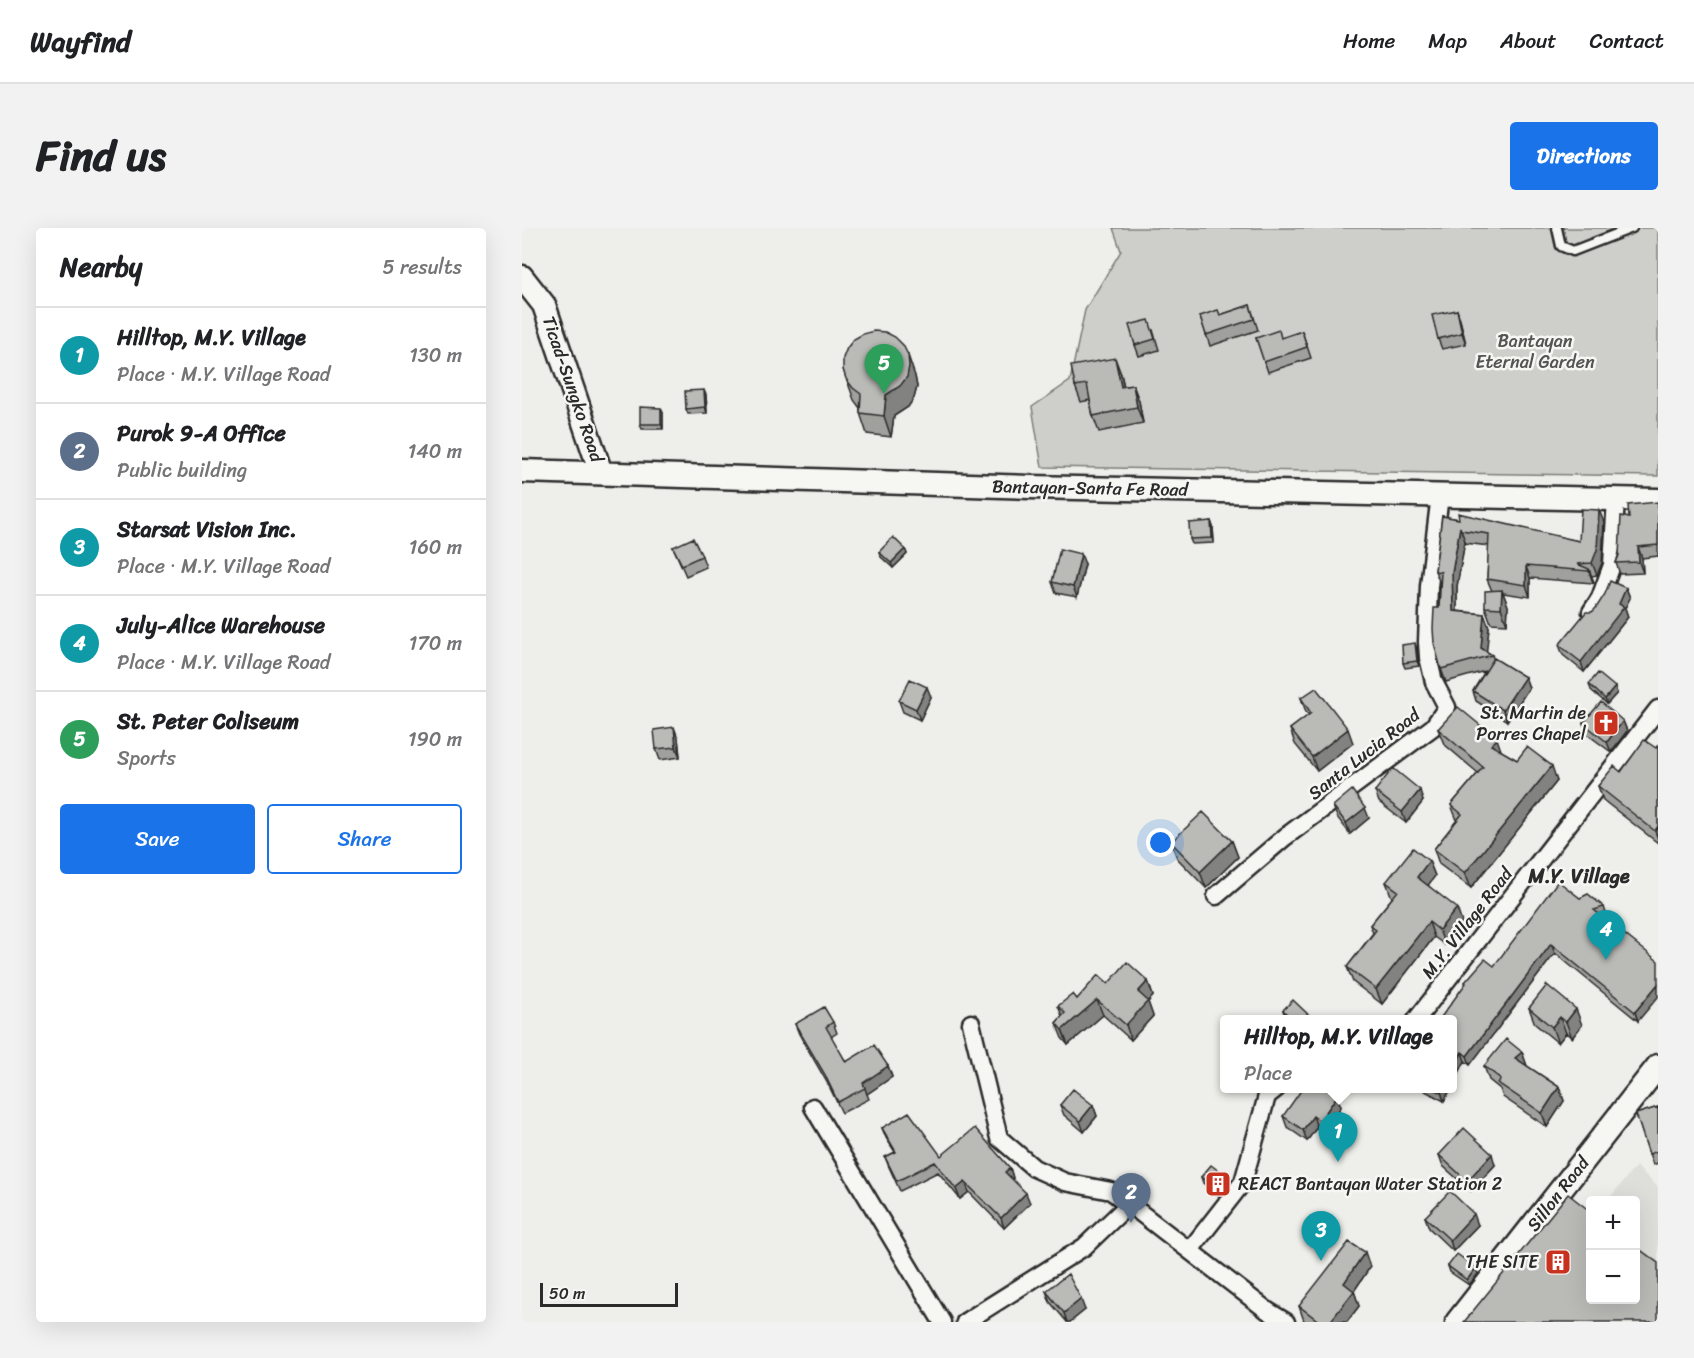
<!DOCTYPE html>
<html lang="en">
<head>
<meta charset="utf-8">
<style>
  :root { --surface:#fff; --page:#f2f2f2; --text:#202124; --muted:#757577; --line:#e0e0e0; --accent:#1a73e8 }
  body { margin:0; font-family:Sriracha,sans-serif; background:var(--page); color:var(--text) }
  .controls { position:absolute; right:18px; bottom:18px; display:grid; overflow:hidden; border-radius:6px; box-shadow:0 6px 24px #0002 }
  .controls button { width:54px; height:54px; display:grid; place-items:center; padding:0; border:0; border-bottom:2px solid var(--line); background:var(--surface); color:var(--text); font:30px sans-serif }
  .scale { position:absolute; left:18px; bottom:15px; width:138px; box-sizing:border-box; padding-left:6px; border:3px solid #2b2b2b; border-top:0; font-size:16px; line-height:21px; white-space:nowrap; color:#2b2b2b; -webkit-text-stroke:4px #f6f6f2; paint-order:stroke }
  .you { position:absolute; left:639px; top:615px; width:21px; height:21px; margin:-15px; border:4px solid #fff; border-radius:50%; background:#1a73e8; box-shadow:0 0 0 9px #1a73e833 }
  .badge { display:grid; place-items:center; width:39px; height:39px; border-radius:50%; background:var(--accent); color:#fff; font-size:20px; font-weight:700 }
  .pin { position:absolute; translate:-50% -50px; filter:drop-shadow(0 2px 3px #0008) }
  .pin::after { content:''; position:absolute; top:32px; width:21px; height:18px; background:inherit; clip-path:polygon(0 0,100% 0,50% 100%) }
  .popup { position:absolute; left:698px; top:787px; width:237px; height:78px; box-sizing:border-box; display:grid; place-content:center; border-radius:6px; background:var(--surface); filter:drop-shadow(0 2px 4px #0005); font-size:20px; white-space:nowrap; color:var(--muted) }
  .popup b { font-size:22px; color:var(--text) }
  .popup::after { content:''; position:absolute; left:50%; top:100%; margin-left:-12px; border:12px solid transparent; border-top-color:var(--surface) }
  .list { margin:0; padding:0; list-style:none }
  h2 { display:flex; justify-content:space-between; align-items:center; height:78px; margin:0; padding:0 24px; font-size:26px }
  h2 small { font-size:20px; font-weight:400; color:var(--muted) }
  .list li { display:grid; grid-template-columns:39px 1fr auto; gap:18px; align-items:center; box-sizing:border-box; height:96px; padding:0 24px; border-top:2px solid var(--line) }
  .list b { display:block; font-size:22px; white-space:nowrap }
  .list p { margin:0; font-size:20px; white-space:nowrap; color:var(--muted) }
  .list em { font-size:20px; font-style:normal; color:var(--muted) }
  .actions { display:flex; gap:12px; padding:18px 24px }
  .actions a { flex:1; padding:14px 0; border:2px solid var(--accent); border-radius:6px; text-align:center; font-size:21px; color:var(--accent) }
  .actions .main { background:var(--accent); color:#fff }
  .map { position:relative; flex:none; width:1136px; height:1094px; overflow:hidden; border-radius:6px }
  header { display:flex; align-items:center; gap:36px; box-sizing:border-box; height:84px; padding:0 30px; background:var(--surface); border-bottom:2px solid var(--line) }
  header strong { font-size:28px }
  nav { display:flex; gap:33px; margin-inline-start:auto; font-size:21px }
  .intro { display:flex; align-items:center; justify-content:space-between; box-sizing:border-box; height:144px; padding:0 36px }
  h1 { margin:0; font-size:42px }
  .button { padding:15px 27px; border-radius:6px; background:var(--accent); color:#fff; font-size:21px; font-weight:700 }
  main { display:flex; gap:36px; padding:0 36px }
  aside { flex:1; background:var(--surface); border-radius:6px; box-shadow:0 6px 24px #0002 }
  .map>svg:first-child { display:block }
  .built { fill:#dededb }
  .green { fill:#cececa; stroke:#7c7c7a; stroke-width:1.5 }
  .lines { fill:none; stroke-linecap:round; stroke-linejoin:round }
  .lane-casing { stroke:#2b2b2b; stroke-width:13 }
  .street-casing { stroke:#2b2b2b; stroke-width:21 }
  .secondary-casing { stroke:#2b2b2b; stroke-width:27 }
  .lane { stroke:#f6f6f2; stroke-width:8 }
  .street { stroke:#f6f6f2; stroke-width:16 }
  .secondary { stroke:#f6f6f2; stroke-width:22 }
  .wall { fill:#a0a09d; stroke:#2b2b2b; stroke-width:1.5 }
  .shaded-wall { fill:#828280; stroke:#2b2b2b; stroke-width:1.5 }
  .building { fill:#babab7; stroke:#2b2b2b; stroke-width:1.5 }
  .labels { text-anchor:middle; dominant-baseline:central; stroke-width:5; stroke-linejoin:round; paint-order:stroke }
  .park-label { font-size:18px; fill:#545453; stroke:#f6f6f2 }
  .street-label { font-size:18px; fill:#2b2b2b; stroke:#f6f6f2 }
  .poi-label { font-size:18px; fill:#2b2b2b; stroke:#f6f6f2; text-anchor:end }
  .neighbourhood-label { font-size:20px; font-weight:bold; fill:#2b2b2b; stroke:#f6f6f2 }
</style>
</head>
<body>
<header>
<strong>Wayfind</strong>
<nav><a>Home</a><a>Map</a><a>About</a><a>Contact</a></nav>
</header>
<div class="intro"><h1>Find us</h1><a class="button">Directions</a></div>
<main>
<aside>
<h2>Nearby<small>5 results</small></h2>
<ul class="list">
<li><span class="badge" style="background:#0f9aa8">1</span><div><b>Hilltop, M.Y. Village</b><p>Place · M.Y. Village Road</p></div><em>130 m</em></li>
<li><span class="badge" style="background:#5c6f8a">2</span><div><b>Purok 9-A Office</b><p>Public building</p></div><em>140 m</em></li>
<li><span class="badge" style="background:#0f9aa8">3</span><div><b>Starsat Vision Inc.</b><p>Place · M.Y. Village Road</p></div><em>160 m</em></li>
<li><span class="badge" style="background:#0f9aa8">4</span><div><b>July-Alice Warehouse</b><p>Place · M.Y. Village Road</p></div><em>170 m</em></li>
<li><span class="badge" style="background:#2e9e5b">5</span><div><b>St. Peter Coliseum</b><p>Sports</p></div><em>190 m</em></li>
</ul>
<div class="actions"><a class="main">Save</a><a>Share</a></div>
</aside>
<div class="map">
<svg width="1136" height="1094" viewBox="0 0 1136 1094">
  <rect width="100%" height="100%" fill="#eeeeea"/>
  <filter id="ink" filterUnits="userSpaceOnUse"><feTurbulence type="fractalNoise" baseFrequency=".0167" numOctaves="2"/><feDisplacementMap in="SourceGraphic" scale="12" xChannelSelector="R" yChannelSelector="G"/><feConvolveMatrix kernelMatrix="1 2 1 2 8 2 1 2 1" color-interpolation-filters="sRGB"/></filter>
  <g filter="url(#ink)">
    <path class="built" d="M 1114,938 L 1136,959 L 1136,1094 L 986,1094 L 1068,1072 L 1114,1072 L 1114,972 L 1086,972 Z"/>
    <path class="green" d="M 591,0 L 1136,0 L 1136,248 L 520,239 L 510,179 L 548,153 L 563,82 L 599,23 Z"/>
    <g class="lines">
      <g class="lane-casing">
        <path id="lane" d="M 1035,0 L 1039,18 L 1051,23 L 1110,0"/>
      </g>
      <g class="street-casing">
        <path id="street" d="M 1069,384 L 1078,370 L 1090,337 L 1094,271
          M 694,668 L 763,609 L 911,499 L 925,479 L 912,454 L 906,429 L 905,414 L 907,358 L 918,267
          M 894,792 L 1136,481
          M 449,795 L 477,910 L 512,940 L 543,954 L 589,963 L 607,976
          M 291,879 L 420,1094
          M 668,1022 L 721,954 L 745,868 L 755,860
          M 443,1094 L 562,1019 L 607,976 L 746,1083 L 764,1094"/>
      </g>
      <g class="secondary-casing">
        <path id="secondary" d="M 0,49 L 22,77 L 79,245
          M 0,243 L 508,259 L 1136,272
          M 935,1094 L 1136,838"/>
      </g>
      <use href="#lane" class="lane"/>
      <use href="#street" class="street"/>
      <use href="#secondary" class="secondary"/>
    </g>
    <path class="wall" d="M 728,77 L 736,102 L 688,118 L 678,88 L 698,87 Z
      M 935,82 L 938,92 L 944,116 L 920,121 L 916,111 Z
      M 631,102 L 637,122 L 617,128 L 613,117 Z
      M 780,103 L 789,130 L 746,144 L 734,110 L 760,110 Z
      M 321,141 L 393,148 L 395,159 L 392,170 L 386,179 L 372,188 L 369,209 L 345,206 L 338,185 L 338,180 L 332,172 Z
      M 599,146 L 602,158 L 611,157 L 617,173 L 621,195 L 577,204 L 571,188 L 568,172 L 559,174 L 553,158 Z
      M 184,167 L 185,185 L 166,186 L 164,181 Z
      M 141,185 L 141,201 L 120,201 L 118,196 Z
      M 1136,275 L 1136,328 L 1120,330 L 1121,345 L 1098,346 L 1094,335 L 1107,290 Z
      M 920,288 L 1057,313 L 1082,294 L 1080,335 L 1075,347 L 1069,348 L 1072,354 L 1071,355 L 1008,350 L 1008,369 L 981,365 L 986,378 L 985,396 L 969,395 L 963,379 L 970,363 L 965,351 L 967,318 L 943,315 L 943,313 L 935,358 L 935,383 L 962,386 L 967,399 L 964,423 L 970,427 L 971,430 L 1003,449 L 1007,460 L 985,493 L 954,473 L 951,463 L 963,443 L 924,454 L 919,441 L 917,380 L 918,355 L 913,343 Z
      M 689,293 L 691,299 L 692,315 L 670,316 L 668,311 Z
      M 151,319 L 180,328 L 184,339 L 164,348 Z
      M 383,321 L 385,326 L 371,340 L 359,329 L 357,324 Z
      M 563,336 L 555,369 L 534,365 L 530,354 Z
      M 1104,360 L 1108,370 L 1103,380 L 1106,389 L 1062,444 L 1041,427 L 1037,417 L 1070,384 Z
      M 895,421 L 897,438 L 883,440 L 881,435 Z
      M 1067,456 L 1093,459 L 1095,465 L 1085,476 L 1069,462 Z
      M 409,469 L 398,492 L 381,484 L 377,473 Z
      M 779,470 L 831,515 L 795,543 L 773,516 L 768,501 L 787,487 L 784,484 Z
      M 1101,493 L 1105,503 L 1089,524 L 1065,506 L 1061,495 Z
      M 916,501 L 979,523 L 995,532 L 1035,553 L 949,660 L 917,636 L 912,621 L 935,592 L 929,577 L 956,545 L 922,516 Z
      M 156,510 L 158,529 L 138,532 L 134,521 Z
      M 1136,517 L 1136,615 L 1081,572 L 1076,558 L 1134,520 Z
      M 853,563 L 901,573 L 884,595 L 857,574 Z
      M 811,578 L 847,590 L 828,606 L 815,589 Z
      M 710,613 L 716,629 L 684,660 L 655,630 L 649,614 Z
      M 907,633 L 913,648 L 906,657 L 940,695 L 923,717 L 912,709 L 860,776 L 831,754 L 825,739 L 851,705 L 848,697 L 870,670 L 864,654 Z
      M 1058,670 L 1082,679 L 1085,688 L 1081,689 L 1116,793 L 1033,725 L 948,837 L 943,833 L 930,858 L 944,756 L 943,754 L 972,738 Z
      M 626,753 L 631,768 L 626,774 L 631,788 L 609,812 L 581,787 L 546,817 L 540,810 L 534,795 L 540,788 L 536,778 L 555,771 L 586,756 Z
      M 1007,780 L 1060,797 L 1050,810 L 1044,805 L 1036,815 L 1013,796 Z
      M 761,782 L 792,792 L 764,792 Z
      M 311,794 L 315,805 L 309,809 L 324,834 L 366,838 L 370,849 L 345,866 L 347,871 L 320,885 L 306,856 L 277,806 L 273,796 Z
      M 1000,824 L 1005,838 L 1037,859 L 1042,873 L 1025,899 L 981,869 L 978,861 L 967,852 L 962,838 Z
      M 902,861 L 929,861 L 922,873 L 903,863 Z
      M 815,868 L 819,879 L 802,903 L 795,899 L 785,913 L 765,899 L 761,888 Z
      M 538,877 L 571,877 L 575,888 L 562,904 L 542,887 Z
      M 1136,879 L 1136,935 L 1131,937 L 1114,886 Z
      M 360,900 L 419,928 L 488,940 L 491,950 L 490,951 L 508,975 L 482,1000 L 447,964 L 438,971 L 416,944 L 378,963 L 367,939 L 363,929 L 373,924 L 364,910 Z
      M 917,927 L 973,937 L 949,963 L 921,938 Z
      M 679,949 L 707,955 L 697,968 L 681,955 Z
      M 903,989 L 956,997 L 931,1023 L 907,1000 Z
      M 926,1038 L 956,1046 L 947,1057 L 928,1044 Z
      M 848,1039 L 832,1063 L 837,1078 L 825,1094 L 784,1094 L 782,1093 L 777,1078 Z
      M 524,1063 L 563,1082 L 548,1094 L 545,1094 L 528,1074 Z"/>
    <path class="shaded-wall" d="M 935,82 L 938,92 L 944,116 L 940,105 Z
      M 386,127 L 393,148 L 395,159 L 392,170 L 386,179 L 372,188 L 369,209 L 362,188 L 364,167 Z
      M 593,130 L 599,146 L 605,175 L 599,159 Z
      M 611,157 L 617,173 L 621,195 L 615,179 Z
      M 182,162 L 184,167 L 185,185 L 183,179 Z
      M 139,180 L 141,185 L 141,201 L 139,196 Z
      M 1077,282 L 1082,294 L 1080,335 L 1075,347 L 1070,335 Z
      M 689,293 L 691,299 L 692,315 L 690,310 Z
      M 938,299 L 943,313 L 935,358 L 935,395 L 931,383 L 930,345 Z
      M 1116,319 L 1120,330 L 1121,345 L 1117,334 Z
      M 383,321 L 385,326 L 371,340 L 369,335 Z
      M 559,326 L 563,336 L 555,369 L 551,359 Z
      M 1004,338 L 1008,350 L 1008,369 L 1004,357 Z
      M 1067,341 L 1072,354 L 1071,355 L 1067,343 Z
      M 1104,360 L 1108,370 L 1103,380 L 1106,389 L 1062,444 L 1059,434 L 1097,376 Z
      M 980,362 L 986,378 L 985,396 L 979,380 Z
      M 962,386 L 967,399 L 964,429 L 959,420 Z
      M 893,415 L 895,421 L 897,438 L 895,433 Z
      M 1003,449 L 1007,460 L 985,493 L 981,482 Z
      M 405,459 L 409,469 L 398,492 L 394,481 Z
      M 1093,459 L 1095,465 L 1085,476 L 1083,471 Z
      M 1101,493 L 1105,503 L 1089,524 L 1085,514 Z
      M 152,499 L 156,510 L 158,529 L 154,519 Z
      M 826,501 L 831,515 L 795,543 L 790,529 Z
      M 975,511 L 980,525 L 969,517 Z
      M 1030,538 L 1035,553 L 949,660 L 943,645 Z
      M 898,562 L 901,573 L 884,595 L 880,584 Z
      M 843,580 L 847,590 L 828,606 L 824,595 Z
      M 1136,598 L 1136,611 L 1133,603 Z
      M 710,613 L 716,629 L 684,660 L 678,644 Z
      M 907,633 L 913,648 L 901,664 L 895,649 Z
      M 935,680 L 940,695 L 923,717 L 917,702 Z
      M 907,694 L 912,709 L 860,776 L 854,761 Z
      M 1029,716 L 1033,725 L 948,837 L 945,828 Z
      M 626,753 L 631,768 L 626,774 L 631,788 L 609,812 L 604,797 L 616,764 Z
      M 1136,756 L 1136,769 L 1116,793 L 1113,784 Z
      M 575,772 L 581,787 L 546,817 L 540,802 Z
      M 1054,781 L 1060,797 L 1050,810 L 1044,794 Z
      M 1038,789 L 1044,805 L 1036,815 L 1030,799 Z
      M 940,824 L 943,833 L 930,858 L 930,843 Z
      M 1000,824 L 1005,838 L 993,830 Z
      M 366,838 L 370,849 L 345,866 L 341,855 Z
      M 1037,859 L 1042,873 L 1025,899 L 1020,885 Z
      M 921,861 L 929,861 L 922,873 L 919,864 Z
      M 815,868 L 819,879 L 802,903 L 798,893 Z
      M 571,877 L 575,888 L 562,904 L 558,893 Z
      M 791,888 L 795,899 L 785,913 L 781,902 Z
      M 970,926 L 973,937 L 949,963 L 945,953 Z
      M 488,940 L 491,950 L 487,954 L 483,944 Z
      M 705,949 L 707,955 L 697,968 L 695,962 Z
      M 443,954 L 447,964 L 438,971 L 434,961 Z
      M 504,965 L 508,975 L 482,1000 L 479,990 Z
      M 952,986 L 956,997 L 931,1023 L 928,1012 Z
      M 843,1024 L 848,1039 L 830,1066 L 832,1063 L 837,1078 L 825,1094 L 808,1094 L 822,1055 Z
      M 954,1040 L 956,1046 L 947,1057 L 945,1052 Z
      M 559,1071 L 563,1082 L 548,1094 L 545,1094 L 542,1085 Z"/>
    <path class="building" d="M 728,77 L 732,91 L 684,107 L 678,88 L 696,82 L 698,87 Z
      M 935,82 L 940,105 L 916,111 L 910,87 Z
      M 627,92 L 633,111 L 613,117 L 607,97 Z
      M 757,102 L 759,110 L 780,103 L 785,119 L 742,134 L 734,110 Z
      M 352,103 L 363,104 L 373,109 L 381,117 L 386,127 L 387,138 L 385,149 L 378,158 L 364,167 L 362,188 L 338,185 L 339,166 L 331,160 L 324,151 L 321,141 L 321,130 L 325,120 L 332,111 L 341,106 Z
      M 593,130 L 599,159 L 611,157 L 615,179 L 571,188 L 565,156 L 553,158 L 549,138 Z
      M 182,162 L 183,179 L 164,181 L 163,163 Z
      M 118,179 L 139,180 L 139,196 L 118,196 Z
      M 1136,274 L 1136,317 L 1116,319 L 1117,334 L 1094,335 L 1097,327 L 1099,288 L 1107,290 L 1106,277 Z
      M 1059,281 L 1077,282 L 1075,322 L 1070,335 L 1055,336 L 1067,341 L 1067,343 L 1004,338 L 1004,357 L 965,351 L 967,306 L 939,302 L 938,299 L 930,345 L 931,383 L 962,386 L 959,420 L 970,427 L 919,441 L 912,415 L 911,401 L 912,380 L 917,380 L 919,344 L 913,343 L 920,288 L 937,291 L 936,285 L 1057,313 Z
      M 689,293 L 690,310 L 668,311 L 667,295 Z
      M 371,309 L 383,321 L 369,335 L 357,324 Z
      M 171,310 L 180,328 L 160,337 L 151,319 Z
      M 538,321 L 559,326 L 551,359 L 530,354 Z
      M 1088,353 L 1104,360 L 1097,376 L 1102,379 L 1059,434 L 1037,417 L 1064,384 L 1070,384 L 1074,380 L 1083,366 Z
      M 980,362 L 979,380 L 963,379 L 963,363 Z
      M 893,415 L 895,433 L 881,435 L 880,417 Z
      M 972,430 L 1003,449 L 981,482 L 951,463 Z
      M 1076,445 L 1093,459 L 1083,471 L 1067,456 Z
      M 388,451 L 405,459 L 394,481 L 377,473 Z
      M 794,460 L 826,501 L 790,529 L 768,501 L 789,485 L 779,470 Z
      M 1079,474 L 1101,493 L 1085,514 L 1061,495 Z
      M 936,479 L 975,511 L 969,517 L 995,532 L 1005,519 L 1030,538 L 943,645 L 912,621 L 940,586 L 929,577 L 961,539 L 916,501 Z
      M 152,499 L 154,519 L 134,521 L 132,502 Z
      M 1122,512 L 1134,520 L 1136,517 L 1136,598 L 1133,603 L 1076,558 L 1092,538 L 1099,544 Z
      M 871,540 L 898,562 L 880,584 L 853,563 Z
      M 830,562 L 843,580 L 824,595 L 811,578 Z
      M 681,584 L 710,613 L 678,644 L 649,614 Z
      M 891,620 L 907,633 L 895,649 L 935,680 L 917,702 L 907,694 L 854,761 L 825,739 L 854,702 L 848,697 L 876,663 L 864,654 Z
      M 1036,653 L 1058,670 L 1066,666 L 1082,679 L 1072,682 L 1136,733 L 1136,756 L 1113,784 L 1029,716 L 945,828 L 940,824 L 930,843 L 930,792 L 917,792 L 944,755 L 943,754 L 963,731 L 972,738 Z
      M 605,734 L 626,753 L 616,764 L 626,773 L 604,797 L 575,772 L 540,802 L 534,795 L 543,785 L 536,778 L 551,766 L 555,771 L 576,747 L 586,756 Z
      M 1025,757 L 1054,781 L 1044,794 L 1038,789 L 1030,799 L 1007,780 Z
      M 771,772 L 792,792 L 770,792 L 761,782 Z
      M 302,779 L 311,794 L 304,799 L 324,834 L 352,817 L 366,838 L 341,855 L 343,860 L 316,874 L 302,845 L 273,796 Z
      M 984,811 L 1000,824 L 993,830 L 1037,859 L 1020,885 L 976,855 L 979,851 L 962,838 Z
      M 551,861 L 571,877 L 558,893 L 538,877 Z
      M 780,861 L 804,861 L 815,868 L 798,893 L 791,888 L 781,902 L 761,888 Z
      M 912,861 L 921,861 L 919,864 Z
      M 1136,879 L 1136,923 L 1127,926 L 1114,886 Z
      M 387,884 L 419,928 L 453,900 L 488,940 L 483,944 L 504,965 L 479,990 L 443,954 L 434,961 L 413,934 L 375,953 L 363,929 L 374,924 L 360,900 Z
      M 942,900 L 970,926 L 945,953 L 917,927 Z
      M 689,937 L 705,949 L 695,962 L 679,949 Z
      M 928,963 L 952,986 L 928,1012 L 903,989 Z
      M 1046,966 L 1068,983 L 1068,1071 L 1113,1071 L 1113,1018 L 1136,1035 L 1136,1094 L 942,1094 Z
      M 827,1014 L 843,1024 L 822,1055 L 832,1063 L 808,1094 L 798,1094 L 777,1078 Z
      M 935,1026 L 954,1040 L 945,1052 L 926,1038 Z
      M 546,1046 L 559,1071 L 542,1085 L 524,1063 Z"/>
  </g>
  <defs>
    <g id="church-square" transform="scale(1.35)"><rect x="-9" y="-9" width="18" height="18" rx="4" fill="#c8321e" stroke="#f6f6f2"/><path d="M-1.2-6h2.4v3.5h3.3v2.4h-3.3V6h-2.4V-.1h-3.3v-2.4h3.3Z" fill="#fff"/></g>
    <g id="building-square" transform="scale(1.35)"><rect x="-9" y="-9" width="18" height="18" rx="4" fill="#c8321e" stroke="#f6f6f2"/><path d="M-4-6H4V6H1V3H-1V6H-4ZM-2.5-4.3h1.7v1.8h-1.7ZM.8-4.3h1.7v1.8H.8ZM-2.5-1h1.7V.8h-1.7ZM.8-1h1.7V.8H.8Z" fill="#fff"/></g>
  </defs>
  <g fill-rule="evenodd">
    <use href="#church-square" x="1084" y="495"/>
    <use href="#building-square" x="696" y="956"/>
    <use href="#building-square" x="1036" y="1034"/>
  </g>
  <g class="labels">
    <g class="park-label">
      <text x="1013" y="113">Bantayan<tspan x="1013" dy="21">Eternal Garden</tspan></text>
    </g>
    <g class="street-label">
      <text transform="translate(51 161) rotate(71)">Ticad-Sungko Road</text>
      <text transform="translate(568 260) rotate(1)">Bantayan-Santa Fe Road</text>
      <text transform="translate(842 526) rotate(-38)">Santa Lucia Road</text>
      <text transform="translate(945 695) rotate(-52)">M.Y. Village Road</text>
      <text transform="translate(1036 966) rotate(-52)">Sillon Road</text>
    </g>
    <g class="poi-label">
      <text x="1064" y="485">St. Martin de<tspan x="1064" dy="21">Porres Chapel</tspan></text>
      <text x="716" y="956" text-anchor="start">REACT Bantayan Water Station 2</text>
      <text x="1016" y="1034">THE SITE</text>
    </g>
    <g class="neighbourhood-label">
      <text x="1057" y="648">M.Y. Village</text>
    </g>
  </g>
</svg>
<div class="controls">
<button>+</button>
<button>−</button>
</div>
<div class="scale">50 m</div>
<div class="you"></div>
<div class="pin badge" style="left:816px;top:934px;background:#0f9aa8">1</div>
<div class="popup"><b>Hilltop, M.Y. Village</b>Place</div>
<div class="pin badge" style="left:609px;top:995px;background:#5c6f8a">2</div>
<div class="pin badge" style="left:799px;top:1033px;background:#0f9aa8">3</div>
<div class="pin badge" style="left:1084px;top:732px;background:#0f9aa8">4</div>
<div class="pin badge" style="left:362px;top:166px;background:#2e9e5b">5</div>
</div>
</main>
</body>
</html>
